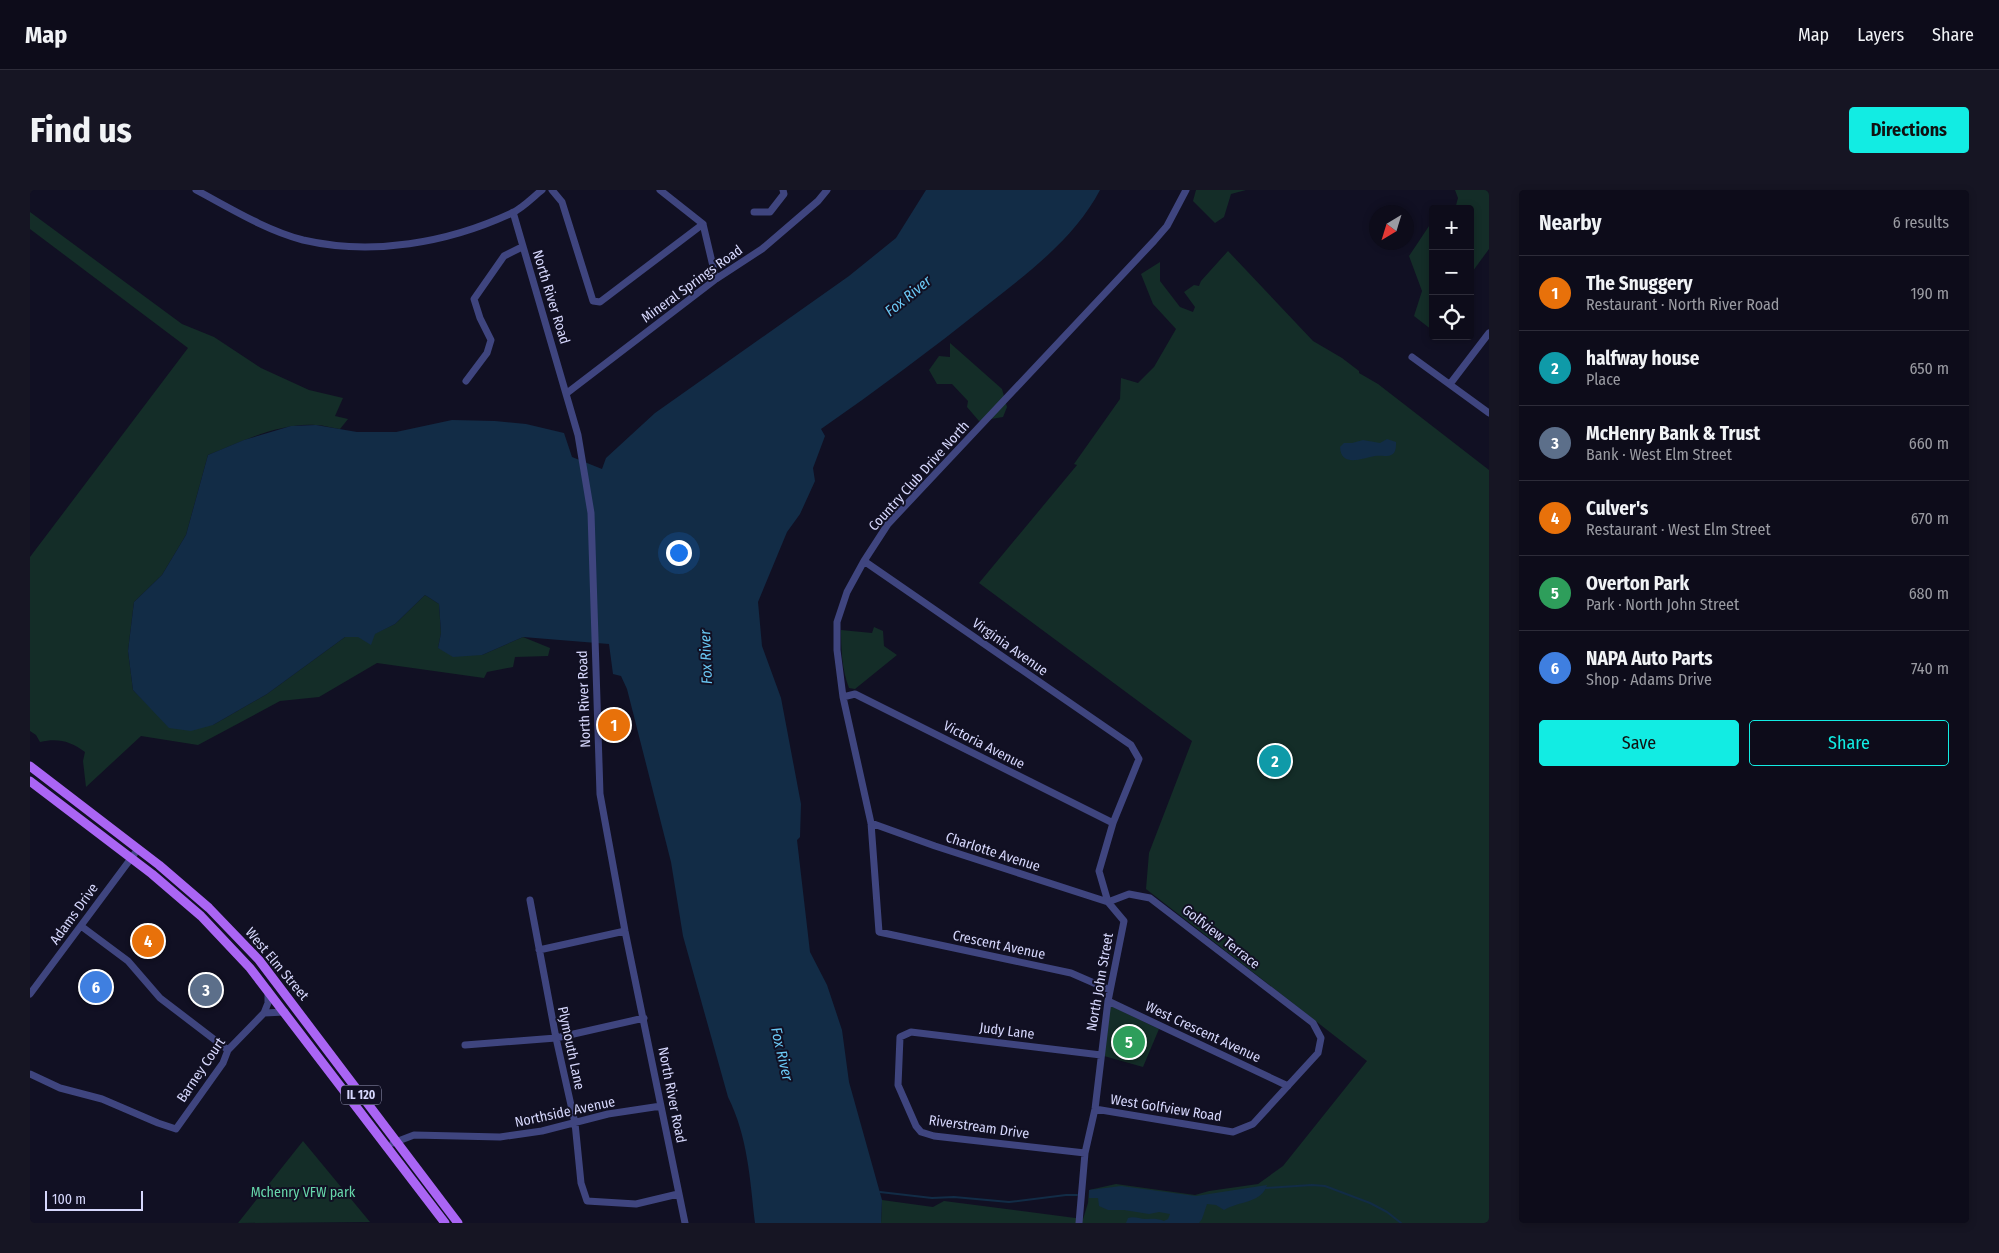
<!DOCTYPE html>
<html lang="en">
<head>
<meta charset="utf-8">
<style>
  :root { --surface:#0d0c1a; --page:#161523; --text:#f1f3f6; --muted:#9a9ba2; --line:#2d2c39; --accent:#12ece3 }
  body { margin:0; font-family:"Fira Sans Condensed",sans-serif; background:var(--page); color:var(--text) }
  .controls { position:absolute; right:15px; top:15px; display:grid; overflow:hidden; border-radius:5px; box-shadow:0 2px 8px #0003 }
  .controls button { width:45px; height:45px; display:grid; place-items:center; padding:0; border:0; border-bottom:1px solid var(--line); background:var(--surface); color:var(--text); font:25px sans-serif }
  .compass { position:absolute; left:1339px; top:15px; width:45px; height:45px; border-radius:50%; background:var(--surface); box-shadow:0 2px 8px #0003; rotate:218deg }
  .scale { position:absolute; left:15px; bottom:12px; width:98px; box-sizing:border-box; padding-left:5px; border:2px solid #d6d7fc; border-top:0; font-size:14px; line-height:18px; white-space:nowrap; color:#d6d7fc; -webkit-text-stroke:4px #111023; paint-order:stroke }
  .you { position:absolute; left:648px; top:362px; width:18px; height:18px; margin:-12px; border:4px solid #fff; border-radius:50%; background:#1a73e8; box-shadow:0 0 0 8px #1a73e833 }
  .badge { display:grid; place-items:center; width:32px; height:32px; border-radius:50%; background:var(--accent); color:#fff; font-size:16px; font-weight:700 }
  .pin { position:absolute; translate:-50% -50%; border:2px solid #fff; box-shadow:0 1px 5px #0006 }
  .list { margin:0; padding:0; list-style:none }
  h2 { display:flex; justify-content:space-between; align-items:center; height:65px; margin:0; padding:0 20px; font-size:21px }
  h2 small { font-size:16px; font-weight:400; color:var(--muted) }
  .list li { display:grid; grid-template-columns:32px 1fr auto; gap:15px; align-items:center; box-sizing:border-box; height:75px; padding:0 20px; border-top:1px solid var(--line) }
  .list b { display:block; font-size:19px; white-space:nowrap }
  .list p { margin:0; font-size:16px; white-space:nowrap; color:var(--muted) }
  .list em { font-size:16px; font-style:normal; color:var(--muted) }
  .actions { display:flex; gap:10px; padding:15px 20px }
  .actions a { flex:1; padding:11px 0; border:1px solid var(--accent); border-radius:5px; text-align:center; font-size:18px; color:var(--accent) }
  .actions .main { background:var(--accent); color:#111 }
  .icon { flex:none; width:28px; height:28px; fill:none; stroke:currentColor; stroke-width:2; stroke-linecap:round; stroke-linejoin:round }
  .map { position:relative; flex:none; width:1459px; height:1033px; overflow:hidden; border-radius:5px }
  header { display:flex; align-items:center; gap:30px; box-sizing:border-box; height:70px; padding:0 25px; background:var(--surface); border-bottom:1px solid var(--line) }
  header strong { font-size:24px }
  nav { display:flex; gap:28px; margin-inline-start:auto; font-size:18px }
  .intro { display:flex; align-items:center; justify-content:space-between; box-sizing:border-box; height:120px; padding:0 30px }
  h1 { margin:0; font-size:35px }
  .button { padding:12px 22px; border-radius:5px; background:var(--accent); color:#111; font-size:18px; font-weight:700 }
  main { display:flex; gap:30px; padding:0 30px }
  aside { flex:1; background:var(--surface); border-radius:5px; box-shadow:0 2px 8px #0003 }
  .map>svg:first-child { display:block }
  .green { fill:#142d28 }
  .water { fill:#122c46 }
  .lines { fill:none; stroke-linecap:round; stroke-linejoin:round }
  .stream { stroke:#122c46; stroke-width:2 }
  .minor { stroke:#3f457f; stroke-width:7 }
  .major { stroke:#aa65f4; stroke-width:9 }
  .labels { text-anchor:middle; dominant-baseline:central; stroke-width:4; stroke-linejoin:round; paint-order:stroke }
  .shield { fill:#111023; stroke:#9b9bbb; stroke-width:1 }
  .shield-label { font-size:12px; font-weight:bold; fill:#d6d7fc }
  .street-label { font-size:14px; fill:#d6d7fc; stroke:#111023 }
  .park-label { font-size:14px; fill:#67d7ab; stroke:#111023 }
  .water-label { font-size:15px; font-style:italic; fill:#6bc8f4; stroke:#111023 }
</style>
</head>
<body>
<header>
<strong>Map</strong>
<nav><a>Map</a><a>Layers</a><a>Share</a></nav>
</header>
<div class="intro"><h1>Find us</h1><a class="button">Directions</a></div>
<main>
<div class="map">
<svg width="1459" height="1033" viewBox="0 0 1459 1033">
  <rect width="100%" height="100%" fill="#111023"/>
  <path class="green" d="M 1166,0 L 1216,0 L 1201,4 L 1194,27 L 1185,33 L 1163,11 Z
    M 1425,0 L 1459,0 L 1459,59 L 1440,85 L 1440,19 L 1425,19 L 1428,8 Z
    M 0,22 L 152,134 L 184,147 L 231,178 L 279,200 L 313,208 L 305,226 L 318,229 L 310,239 C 302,238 294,235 286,235 C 251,232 210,252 178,265 L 156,345 L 132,385 L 104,412 L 98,461 L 103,500 L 121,518 L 183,535 L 237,504 L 315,447 L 344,444 L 365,434 L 395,405 L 409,414 L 411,443 L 408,458 L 452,465 L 493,447 L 520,458 L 518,466 L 485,467 L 483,477 L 457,482 L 454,488 L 347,473 L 289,507 L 250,511 L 168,555 L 111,546 L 56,597 L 53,571 L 55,562 C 40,551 28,548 10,552 L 6,545 L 0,541 L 0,367 L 158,158 L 0,39 Z
    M 1403,30 L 1403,140 L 1402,140 L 1384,126 L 1392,101 L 1379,66 Z
    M 1198,61 L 1283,151 L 1312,168 L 1329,181 L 1329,183 L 1348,194 L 1459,280 L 1459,1033 L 851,1033 L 852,1010 L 903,1017 L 914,1011 L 1053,1029 L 1058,1013 L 1059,1000 L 1086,994 L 1165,1005 L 1179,1001 L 1228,994 L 1253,976 L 1337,871 L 1116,699 L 1119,663 L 1162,551 L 949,393 L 1047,275 L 1044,274 L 1090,209 L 1091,188 L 1108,193 L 1124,177 L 1146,139 L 1123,114 L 1111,84 L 1130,72 L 1130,91 L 1150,117 L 1163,122 L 1165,117 L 1154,102 L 1164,95 L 1169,96 L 1171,91 Z
    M 920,153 L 972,199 L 977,217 L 973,227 L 949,231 L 937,217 L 938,211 L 922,194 L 907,194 L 899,180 L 909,166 L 920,167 Z
    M 844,437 L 853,441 L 854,456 L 867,465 L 825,499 L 819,498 C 812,480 811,459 811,440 L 842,443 Z
    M 1079,815 L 1129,839 L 1113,877 L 1074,866 Z
    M 273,951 L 340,1032 L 208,1033 Z"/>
  <path class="water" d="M 896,0 L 1070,0 C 1045,48 998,83 956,116 C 902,159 847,200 791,239 L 795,246 L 783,278 L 785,291 L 770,324 L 757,342 L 728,412 L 732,456 L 751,508 L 771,614 L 770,647 L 767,650 L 780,762 L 797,795 L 812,840 L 819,892 L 852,1010 L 851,1033 L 725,1033 C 720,990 718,947 698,907 L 653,746 L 641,672 L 597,499 L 591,486 L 583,484 L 579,454 L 493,447 L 452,465 L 423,467 L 408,458 L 411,443 L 409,414 L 395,405 L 365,434 L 345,444 L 341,455 L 328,447 L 315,447 L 237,504 L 183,535 L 161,541 L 139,538 L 103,500 L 98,461 L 104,412 L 132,385 L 156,345 L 178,265 L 214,250 L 261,236 L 286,235 L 327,242 L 366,242 L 422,230 L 465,231 L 496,234 L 534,243 L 542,267 L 572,279 L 576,268 L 625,223 L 819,86 L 866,48 Z
    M 1357,249 L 1366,252 C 1367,270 1356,265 1345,266 C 1333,268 1311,278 1310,257 L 1314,253 L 1322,253 L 1333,250 L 1350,253 Z
    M 1237,995 C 1232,1013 1209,1011 1194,1020 L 1186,1015 L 1177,1014 L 1172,1029 L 1169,1033 L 1096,1033 L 1098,1028 C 1105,1026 1109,1029 1116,1029 C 1123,1029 1126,1028 1134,1031 L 1138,1029 L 1140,1024 L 1129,1022 L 1119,1024 L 1094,1020 L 1078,1020 L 1069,1016 L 1068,1008 L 1059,1008 L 1059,1000 L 1091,996 L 1166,1006 Z"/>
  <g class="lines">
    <path class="stream" d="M 1236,998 L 1282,995 L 1295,996 L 1340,1013 L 1357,1022 L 1371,1033
      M 850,1002 L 902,1008 L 924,1007 L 979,1012 L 1036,1005 L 1047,1005"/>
    <path class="minor" d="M 166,0 C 200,18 235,40 273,50 C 342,66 418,53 482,23 C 493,18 503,7 512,0
      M 522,0 L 532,12 L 563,111 L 570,112 L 673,34
      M 630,0 L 673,34
      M 483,22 L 548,245 L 561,323 L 570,604 L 595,741 L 655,1033
      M 724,22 L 740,22 L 754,4 L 753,0
      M 673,34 L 686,89
      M 1382,167 L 1459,223
      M 436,191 L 457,163 L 461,150 L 450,128 L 444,109 L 474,66 L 492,57
      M 1420,194 L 1459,143
      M 537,203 L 686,89 L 732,59 L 788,11 L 797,0
      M 834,371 L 1101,555 L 1109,569 L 1083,633 L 1069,681 L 1078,712 L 1094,731 L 1078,811 L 1065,919 L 1055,963 L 1049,1033
      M 813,507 L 825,504 L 1083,633
      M 841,633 L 905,656 L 1078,712 L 1099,704 L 1120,708 L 1283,833 L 1291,848 L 1288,863 L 1223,934 L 1203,942 L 1065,919
      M 500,710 L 526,848 L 545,933 L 551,993 L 557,1011 L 606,1014 L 648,1004
      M 51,736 L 98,771 L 130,808 L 198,860
      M 509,760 L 595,741
      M 1080,800 L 1041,783 L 849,742 L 841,633 L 813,507 L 807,460 L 807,432 L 817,402 L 834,371 L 858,334 L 1124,51 L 1137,36 L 1156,0
      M 0,804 L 108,659
      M 1078,811 L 1258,896
      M 234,823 L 255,822
      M 435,855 L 526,848 L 614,828
      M 0,884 L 30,898 L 72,909 L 128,933 L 146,939 L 193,873 L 198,860 L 234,823 L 238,813 L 238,800
      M 363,953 L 384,945 L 470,947 L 512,941 L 578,924 L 631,916
      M 1055,963 L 904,946 L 891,942 L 886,936 L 868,895 L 870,847 L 881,842 L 1071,865"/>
    <path class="major" d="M 0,576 L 129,675 L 179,718 L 229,770 L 428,1033
      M 0,591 L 122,684 L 171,726 L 220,778 L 415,1033"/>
  </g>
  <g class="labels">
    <rect class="shield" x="311" y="895.5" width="40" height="19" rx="4"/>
    <g class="shield-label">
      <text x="331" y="905">IL 120</text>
    </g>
    <g class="street-label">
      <text transform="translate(662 94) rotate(-36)">Mineral Springs Road</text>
      <text transform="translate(521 107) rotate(73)">North River Road</text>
      <text transform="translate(889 286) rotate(-48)">Country Club Drive North</text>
      <text transform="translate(980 457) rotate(35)">Virginia Avenue</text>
      <text transform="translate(554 509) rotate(-92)">North River Road</text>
      <text transform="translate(954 555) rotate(27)">Victoria Avenue</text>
      <text transform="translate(963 662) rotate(18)">Charlotte Avenue</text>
      <text transform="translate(44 724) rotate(-54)">Adams Drive</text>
      <text transform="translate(1191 747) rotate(38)">Golfview Terrace</text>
      <text transform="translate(969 755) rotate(12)">Crescent Avenue</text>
      <text transform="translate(247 774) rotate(50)">West Elm Street</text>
      <text transform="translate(1070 792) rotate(-80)">North John Street</text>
      <text transform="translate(977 841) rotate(7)">Judy Lane</text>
      <text transform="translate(1173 842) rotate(25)">West Crescent Avenue</text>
      <text transform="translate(541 858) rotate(78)">Plymouth Lane</text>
      <text transform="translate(171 880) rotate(-56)">Barney Court</text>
      <text transform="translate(642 905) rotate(79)">North River Road</text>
      <text transform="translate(1136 918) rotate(9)">West Golfview Road</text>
      <text transform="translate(535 922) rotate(-12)">Northside Avenue</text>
      <text transform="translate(949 937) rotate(8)">Riverstream Drive</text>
    </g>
    <g class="park-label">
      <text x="273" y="1002">Mchenry VFW park</text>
    </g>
    <g class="water-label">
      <text transform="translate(878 106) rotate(-39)">Fox River</text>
      <text transform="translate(676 467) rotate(-92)">Fox River</text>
      <text transform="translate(752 864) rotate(77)">Fox River</text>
    </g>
  </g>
</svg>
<div class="controls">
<button>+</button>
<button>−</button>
<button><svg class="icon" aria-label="locate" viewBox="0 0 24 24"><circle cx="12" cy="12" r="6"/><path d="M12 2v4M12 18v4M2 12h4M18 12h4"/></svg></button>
</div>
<svg class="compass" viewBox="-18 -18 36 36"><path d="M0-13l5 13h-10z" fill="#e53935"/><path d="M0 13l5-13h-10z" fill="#9a9ba2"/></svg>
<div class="scale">100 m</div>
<div class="you"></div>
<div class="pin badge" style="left:584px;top:535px;background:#e8710a">1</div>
<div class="pin badge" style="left:1245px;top:571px;background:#0f9aa8">2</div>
<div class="pin badge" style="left:176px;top:800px;background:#5c6f8a">3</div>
<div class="pin badge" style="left:118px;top:751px;background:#e8710a">4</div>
<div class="pin badge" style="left:1099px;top:852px;background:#2e9e5b">5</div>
<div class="pin badge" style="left:66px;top:797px;background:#3f7fe0">6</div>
</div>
<aside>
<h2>Nearby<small>6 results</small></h2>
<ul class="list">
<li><span class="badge" style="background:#e8710a">1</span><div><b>The Snuggery</b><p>Restaurant · North River Road</p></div><em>190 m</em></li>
<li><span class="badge" style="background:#0f9aa8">2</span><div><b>halfway house</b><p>Place</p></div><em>650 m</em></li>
<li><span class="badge" style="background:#5c6f8a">3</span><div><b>McHenry Bank &amp; Trust</b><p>Bank · West Elm Street</p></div><em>660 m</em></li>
<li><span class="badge" style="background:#e8710a">4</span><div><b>Culver's</b><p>Restaurant · West Elm Street</p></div><em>670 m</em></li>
<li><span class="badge" style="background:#2e9e5b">5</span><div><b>Overton Park</b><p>Park · North John Street</p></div><em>680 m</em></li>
<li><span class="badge" style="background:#3f7fe0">6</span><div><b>NAPA Auto Parts</b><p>Shop · Adams Drive</p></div><em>740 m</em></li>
</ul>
<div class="actions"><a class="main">Save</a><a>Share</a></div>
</aside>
</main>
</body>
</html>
